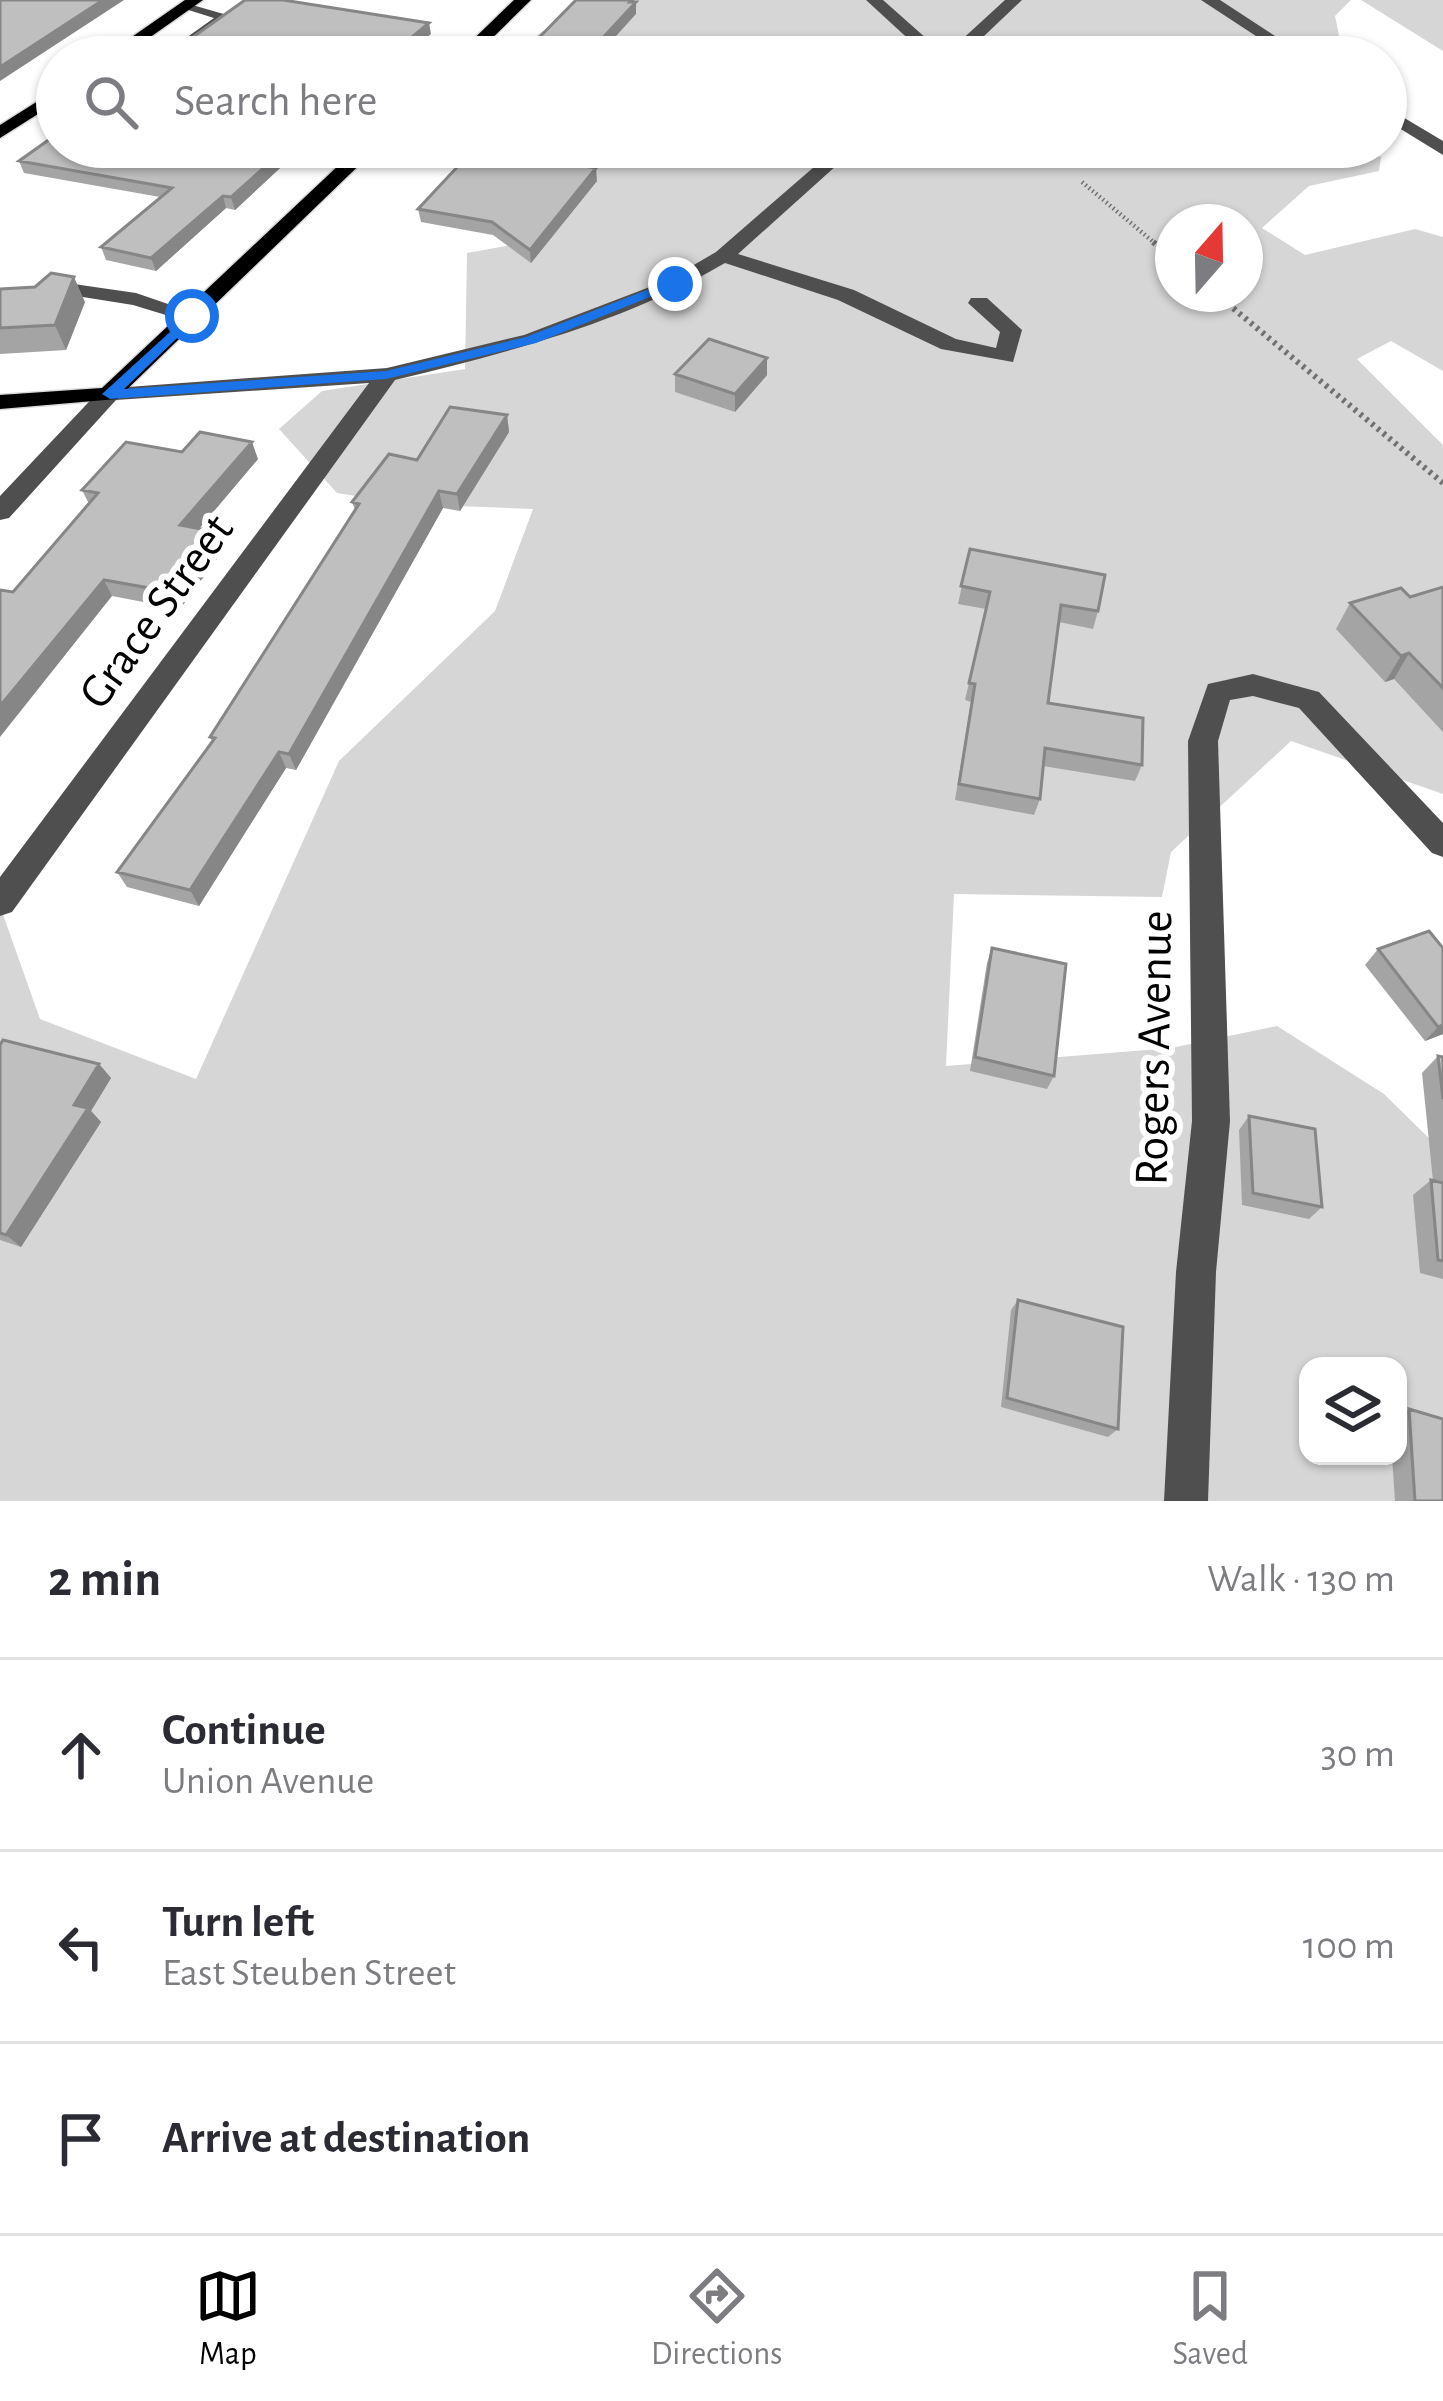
<!DOCTYPE html>
<html lang="en">
<head>
<meta charset="utf-8">
<style>
  :root { --surface:#fff; --page:#f7f7f7; --text:#2b2b33; --muted:#7c7c81; --line:#e1e1e2; --accent:#000 }
  body { margin:0; font-family:"Alegreya Sans",sans-serif; background:var(--page); color:var(--text) }
  .controls { position:absolute; right:36px; bottom:36px; display:grid; overflow:hidden; border-radius:24px; box-shadow:0 3px 9px #0004 }
  .controls button { width:108px; height:108px; display:grid; place-items:center; padding:0; border:0; border-bottom:3px solid var(--line); background:var(--surface); color:var(--text); font:60px sans-serif }
  .compass { position:absolute; left:1155px; top:204px; width:108px; height:108px; border-radius:50%; background:var(--surface); box-shadow:0 3px 9px #0004; rotate:20deg }
  .stop { position:absolute; width:36px; height:36px; margin:-27px; border:9px solid #1a73e8; border-radius:50%; background:#fff }
  .stop.end { background:#1a73e8; border-color:#fff; box-shadow:0 3px 12px #0008 }
  .list { margin:0; padding:0; list-style:none }
  h2 { display:flex; justify-content:space-between; align-items:center; height:156px; margin:0; padding:0 48px; font-size:51px }
  h2 small { font-size:39px; font-weight:400; color:var(--muted) }
  .list li { display:grid; grid-template-columns:78px 1fr auto; gap:36px; align-items:center; box-sizing:border-box; height:192px; padding:0 48px; border-top:3px solid var(--line) }
  .list b { display:block; font-size:45px; white-space:nowrap }
  .list p { margin:0; font-size:39px; white-space:nowrap; color:var(--muted) }
  .list em { font-size:39px; font-style:normal; color:var(--muted) }
  .icon { flex:none; width:66px; height:66px; fill:none; stroke:currentColor; stroke-width:2; stroke-linecap:round; stroke-linejoin:round }
  .map { position:relative; flex:none; width:1443px; height:1501px; overflow:hidden }
  .search { position:absolute; background:var(--surface); box-shadow:0 3px 9px #0004; left:36px; right:36px; top:36px; height:132px; display:flex; align-items:center; gap:30px; box-sizing:border-box; padding:0 42px; border-radius:66px; color:var(--muted); font-size:45px }
  .sheet { height:732px; background:var(--surface) }
  nav { display:flex; justify-content:space-around; align-items:center; box-sizing:border-box; height:168px; border-top:3px solid var(--line); background:var(--surface); font-size:33px; color:var(--muted) }
  nav a { display:grid; justify-items:center; gap:6px }
  nav .on { color:var(--accent) }
  .map>svg:first-child { display:block }
  .green { fill:#d6d6d6; fill-rule:evenodd }
  .lines { fill:none; stroke-linecap:round; stroke-linejoin:round }
  .major-casing { stroke:#dbdbdb; stroke-width:3 }
  .path-far1 { stroke:#717171; stroke-width:4.5; stroke-dasharray:1.5 3; stroke-linecap:butt }
  .path { stroke:#717171; stroke-width:6; stroke-dasharray:3 4.5; stroke-linecap:butt }
  .minor { fill:#4f4f4f; fill-rule:evenodd }
  .major { fill:#000; fill-rule:evenodd }
  .wall { fill:#a4a4a4 }
  .shaded-wall { fill:#868686 }
  .building { fill:#bfbfbf; stroke:#868686; stroke-width:3 }
  .route { fill:#1a73e8 }
  .labels { text-anchor:middle; dominant-baseline:central; stroke-width:12; stroke-linejoin:round; paint-order:stroke }
  .street-label { font-size:48px; fill:#000; stroke:#fff }
</style>
</head>
<body>
<div class="map">
<svg width="1443" height="1501" viewBox="0 0 1443 1501">
  <rect width="100%" height="100%" fill="#fff"/>
  <path class="green" d="M 624,0 L 1351,0 L 1335,16 L 1341,45 L 1352,57 L 507,57 L 543,31 L 595,36 Z
    M 1361,0 L 1443,0 L 1443,51 Z
    M 585,147 L 1358,147 L 1381,157 L 1379,171 L 1309,186 L 1262,228 L 1305,255 L 1415,229 L 1443,237 L 1443,371 L 1391,341 L 1357,359 L 1443,445 L 1443,794 L 1291,741 L 1171,852 L 1162,897 L 954,894 L 946,1066 L 1171,1048 L 1277,1026 L 1384,1094 L 1443,1152 L 1443,1501 L 0,1501 L 0,906 L 40,1019 L 196,1079 L 339,761 L 495,611 L 533,509 L 405,504 L 337,493 L 279,429 L 322,391 L 465,369 L 467,253 L 512,245 L 551,209 L 592,153 ZM 1173,222 L 1245,222 L 1245,294 L 1173,294 ZM 1308,1366 L 1398,1366 L 1398,1456 L 1308,1456 Z"/>
  <g class="lines">
    <g class="major-casing">
      <path id="major" d="M 185,0 L 203,0 L 122,57 L 103,57 Z
        M 514,0 L 531,0 L 473,57 L 455,57 Z
        M 57,89 L 57,102 L 0,138 L 0,125 Z
        M 358,147 L 378,147 L 117,399 L 0,409 L 0,395 L 102,388 Z"/>
    </g>
    <path class="path-far1" d="M 1082,182 L 1157,245"/>
    <path class="path" d="M 1153,242 L 1173,258
      M 1216,294 L 1443,483"/>
    <path class="minor" d="M 866,0 L 883,0 L 945,55 L 1005,0 L 1022,0 L 962,57 L 928,57 Z
      M 1201,0 L 1220,0 L 1307,57 L 1288,57 Z
      M 182,2 L 234,17 L 188,52 L 124,47 L 122,44 L 130,39 L 179,43 L 214,18 L 182,8 Z
      M 1386,107 L 1443,141 L 1443,155 L 1386,120 Z
      M 837,147 L 857,147 L 738,254 L 854,290 L 956,339 L 996,348 L 1000,332 L 968,303 L 971,298 L 987,298 L 1022,330 L 1013,362 L 941,349 L 838,300 L 725,263 C 623,323 509,352 395,380 L 12,912 L 0,916 L 0,877 L 369,383 L 116,400 L 9,518 L 0,520 L 0,496 L 101,389 L 387,368 L 524,335 L 668,280 L 716,252 Z
      M 1032,147 L 1052,147 L 1069,164 L 1053,168 Z
      M 46,280 L 136,293 L 203,316 L 192,323 L 133,305 L 39,290 L 35,286 Z
      M 1253,674 L 1319,692 L 1443,823 L 1443,857 L 1432,853 L 1299,708 L 1253,696 L 1230,700 L 1218,741 L 1230,1121 L 1216,1272 L 1208,1501 L 1164,1501 L 1176,1272 L 1192,1121 L 1188,741 L 1208,684 Z"/>
    <use href="#major" class="major"/>
  </g>
  <path class="wall" d="M 476,147 L 545,147 L 535,158 L 597,181 L 531,263 L 493,235 L 421,222 L 418,209 Z
    M 19,161 L 279,169 L 235,210 L 226,208 L 156,271 L 106,260 L 101,247 L 160,197 L 24,173 Z
    M 35,287 L 85,302 L 66,350 L 0,354 L 0,289 Z
    M 675,374 L 767,375 L 735,412 L 675,392 Z
    M 507,415 L 509,432 L 460,511 L 443,508 L 296,770 L 286,768 L 199,906 L 127,887 L 117,872 L 212,741 L 210,737 L 355,510 L 352,502 L 417,460 Z
    M 182,452 L 258,459 L 199,528 L 217,532 L 224,549 L 180,609 L 112,596 L 13,592 L 89,504 L 82,490 Z
    M 970,549 L 1098,611 L 1093,629 L 1059,622 L 1048,703 L 1142,765 L 1135,781 L 1043,766 L 1040,799 L 1034,815 L 955,800 L 971,702 L 965,700 L 986,609 L 958,604 Z
    M 1443,587 L 1443,732 L 1394,679 L 1385,682 L 1336,629 L 1350,603 L 1410,597 Z
    M 992,948 L 1054,1076 L 1047,1089 L 970,1071 L 987,963 Z
    M 1443,948 L 1443,1034 L 1425,1041 L 1365,965 L 1378,949 Z
    M 0,1045 L 99,1064 L 111,1078 L 91,1111 L 101,1122 L 21,1247 L 0,1240 Z
    M 1438,1056 L 1443,1057 L 1443,1279 L 1420,1273 L 1413,1195 L 1431,1180 L 1433,1181 L 1422,1073 Z
    M 1249,1116 L 1322,1207 L 1309,1219 L 1242,1205 L 1239,1130 Z
    M 1018,1300 L 1118,1429 L 1108,1437 L 1001,1407 L 1011,1310 Z
    M 1409,1409 L 1443,1501 L 1395,1501 L 1392,1456 L 1398,1456 L 1398,1415 Z"/>
  <path class="shaded-wall" d="M 103,0 L 124,0 L 0,81 L 0,67 Z
    M 632,0 L 634,0 L 634,4 L 636,2 L 636,14 L 597,57 L 585,57 Z
    M 429,23 L 431,34 L 403,57 L 388,57 Z
    M 291,147 L 313,147 L 279,169 L 235,210 L 231,197 L 276,157 Z
    M 532,147 L 545,147 L 525,169 L 523,156 Z
    M 596,168 L 597,181 L 531,263 L 530,250 Z
    M 223,196 L 226,208 L 156,271 L 151,258 Z
    M 74,277 L 85,302 L 66,350 L 55,325 Z
    M 767,358 L 767,375 L 735,412 L 735,394 Z
    M 507,415 L 509,432 L 460,511 L 457,494 Z
    M 252,442 L 258,459 L 188,542 L 180,525 Z
    M 439,491 L 443,508 L 296,770 L 289,754 Z
    M 217,532 L 224,549 L 180,609 L 172,592 Z
    M 104,580 L 112,596 L 0,737 L 0,706 Z
    M 1409,653 L 1394,679 L 1385,682 L 1401,656 Z
    M 279,752 L 286,768 L 199,906 L 190,890 Z
    M 1443,1025 L 1443,1034 L 1425,1041 L 1438,1027 Z
    M 99,1064 L 111,1078 L 91,1111 L 101,1122 L 21,1247 L 6,1235 L 74,1105 Z"/>
  <path class="building" d="M 0,0 L 103,0 L 0,67 Z
    M 245,0 L 283,0 L 429,23 L 388,57 L 165,57 Z
    M 576,0 L 632,0 L 630,2 L 636,2 L 585,57 L 520,57 Z
    M 57,134 L 57,147 L 291,147 L 276,157 L 231,197 L 223,196 L 151,258 L 101,247 L 172,188 L 19,161 Z
    M 476,147 L 532,147 L 523,156 L 596,168 L 530,250 L 492,222 L 418,209 Z
    M 51,273 L 74,277 L 55,325 L 0,328 L 0,289 L 35,287 Z
    M 709,339 L 767,358 L 735,394 L 675,374 Z
    M 450,407 L 507,415 L 457,494 L 439,491 L 289,754 L 279,752 L 190,890 L 117,872 L 215,738 L 210,737 L 359,504 L 352,502 L 389,454 L 417,460 Z
    M 200,432 L 252,442 L 180,525 L 217,532 L 172,592 L 104,580 L 0,706 L 0,590 L 13,592 L 98,493 L 82,490 L 126,442 L 182,452 Z
    M 970,549 L 1105,575 L 1098,611 L 1061,605 L 1048,703 L 1143,718 L 1142,765 L 1045,748 L 1040,799 L 959,784 L 975,684 L 969,683 L 990,592 L 961,586 Z
    M 1443,587 L 1443,688 L 1409,653 L 1401,656 L 1350,603 L 1401,588 L 1410,597 Z
    M 1429,931 L 1443,948 L 1443,1025 L 1438,1027 L 1378,949 Z
    M 992,948 L 1066,964 L 1054,1076 L 975,1057 Z
    M 3,1040 L 99,1064 L 74,1105 L 88,1108 L 6,1235 L 0,1233 L 0,1045 Z
    M 1438,1056 L 1443,1057 L 1443,1099 Z
    M 1249,1116 L 1315,1129 L 1322,1207 L 1253,1193 Z
    M 1431,1180 L 1443,1183 L 1443,1261 L 1438,1260 Z
    M 1018,1300 L 1123,1327 L 1118,1429 L 1007,1398 Z
    M 1409,1409 L 1443,1419 L 1443,1501 L 1415,1501 Z"/>
  <path class="route" d="M 670,281 L 682,284 L 536,343 L 386,379 L 110,399 L 102,394 L 192,312 L 197,319 L 124,389 L 386,371 L 526,337 Z"/>
  <g class="labels">
    <g class="street-label">
      <text transform="translate(157 612) rotate(-54)">Grace Street</text>
      <text transform="translate(1155 1048) rotate(-89)">Rogers Avenue</text>
    </g>
  </g>
</svg>
<div class="controls">
<button><svg class="icon" aria-label="layers" viewBox="0 0 24 24"><path d="M12 4l9 5-9 5-9-5zM3 14l9 5 9-5"/></svg></button>
</div>
<svg class="compass" viewBox="-18 -18 36 36"><path d="M0-13l5 13h-10z" fill="#e53935"/><path d="M0 13l5-13h-10z" fill="#7c7c81"/></svg>
<div class="stop" style="left:192px;top:316px"></div>
<div class="stop end" style="left:675px;top:284px"></div>
<div class="search"><svg class="icon" aria-label="search" viewBox="0 0 24 24"><circle cx="10" cy="10" r="6"/><path d="M15 15l6 6"/></svg>Search here</div>
</div>
<section class="sheet">
<h2>2 min<small>Walk · 130 m</small></h2>
<ul class="list">
<li><svg class="icon" aria-label="ahead" viewBox="0 0 24 24"><path d="M12 20V5M6 11l6-6 6 6"/></svg><div><b>Continue</b><p>Union Avenue</p></div><em>30 m</em></li>
<li><svg class="icon" aria-label="left" viewBox="0 0 24 24"><path d="M17 20v-9H6M10 6l-5 5 5 5"/></svg><div><b>Turn left</b><p>East Steuben Street</p></div><em>100 m</em></li>
<li><svg class="icon" aria-label="arrive" viewBox="0 0 24 24"><path d="M6 21V4h12l-3 4 3 4H6"/></svg><div><b>Arrive at destination</b></div></li>
</ul>
</section>
<nav>
<a class="on"><svg class="icon" aria-label="map" viewBox="0 0 24 24"><path d="M3 6l6-2 6 2 6-2v14l-6 2-6-2-6 2zM9 4v14M15 6v14"/></svg>Map</a>
<a><svg class="icon" aria-label="directions" viewBox="0 0 24 24"><path d="M12 3l9 9-9 9-9-9zM9 14v-3h6M13 9l2 2-2 2"/></svg>Directions</a>
<a><svg class="icon" aria-label="saved" viewBox="0 0 24 24"><path d="M7 4h10v16l-5-4-5 4z"/></svg>Saved</a>
</nav>
</body>
</html>
